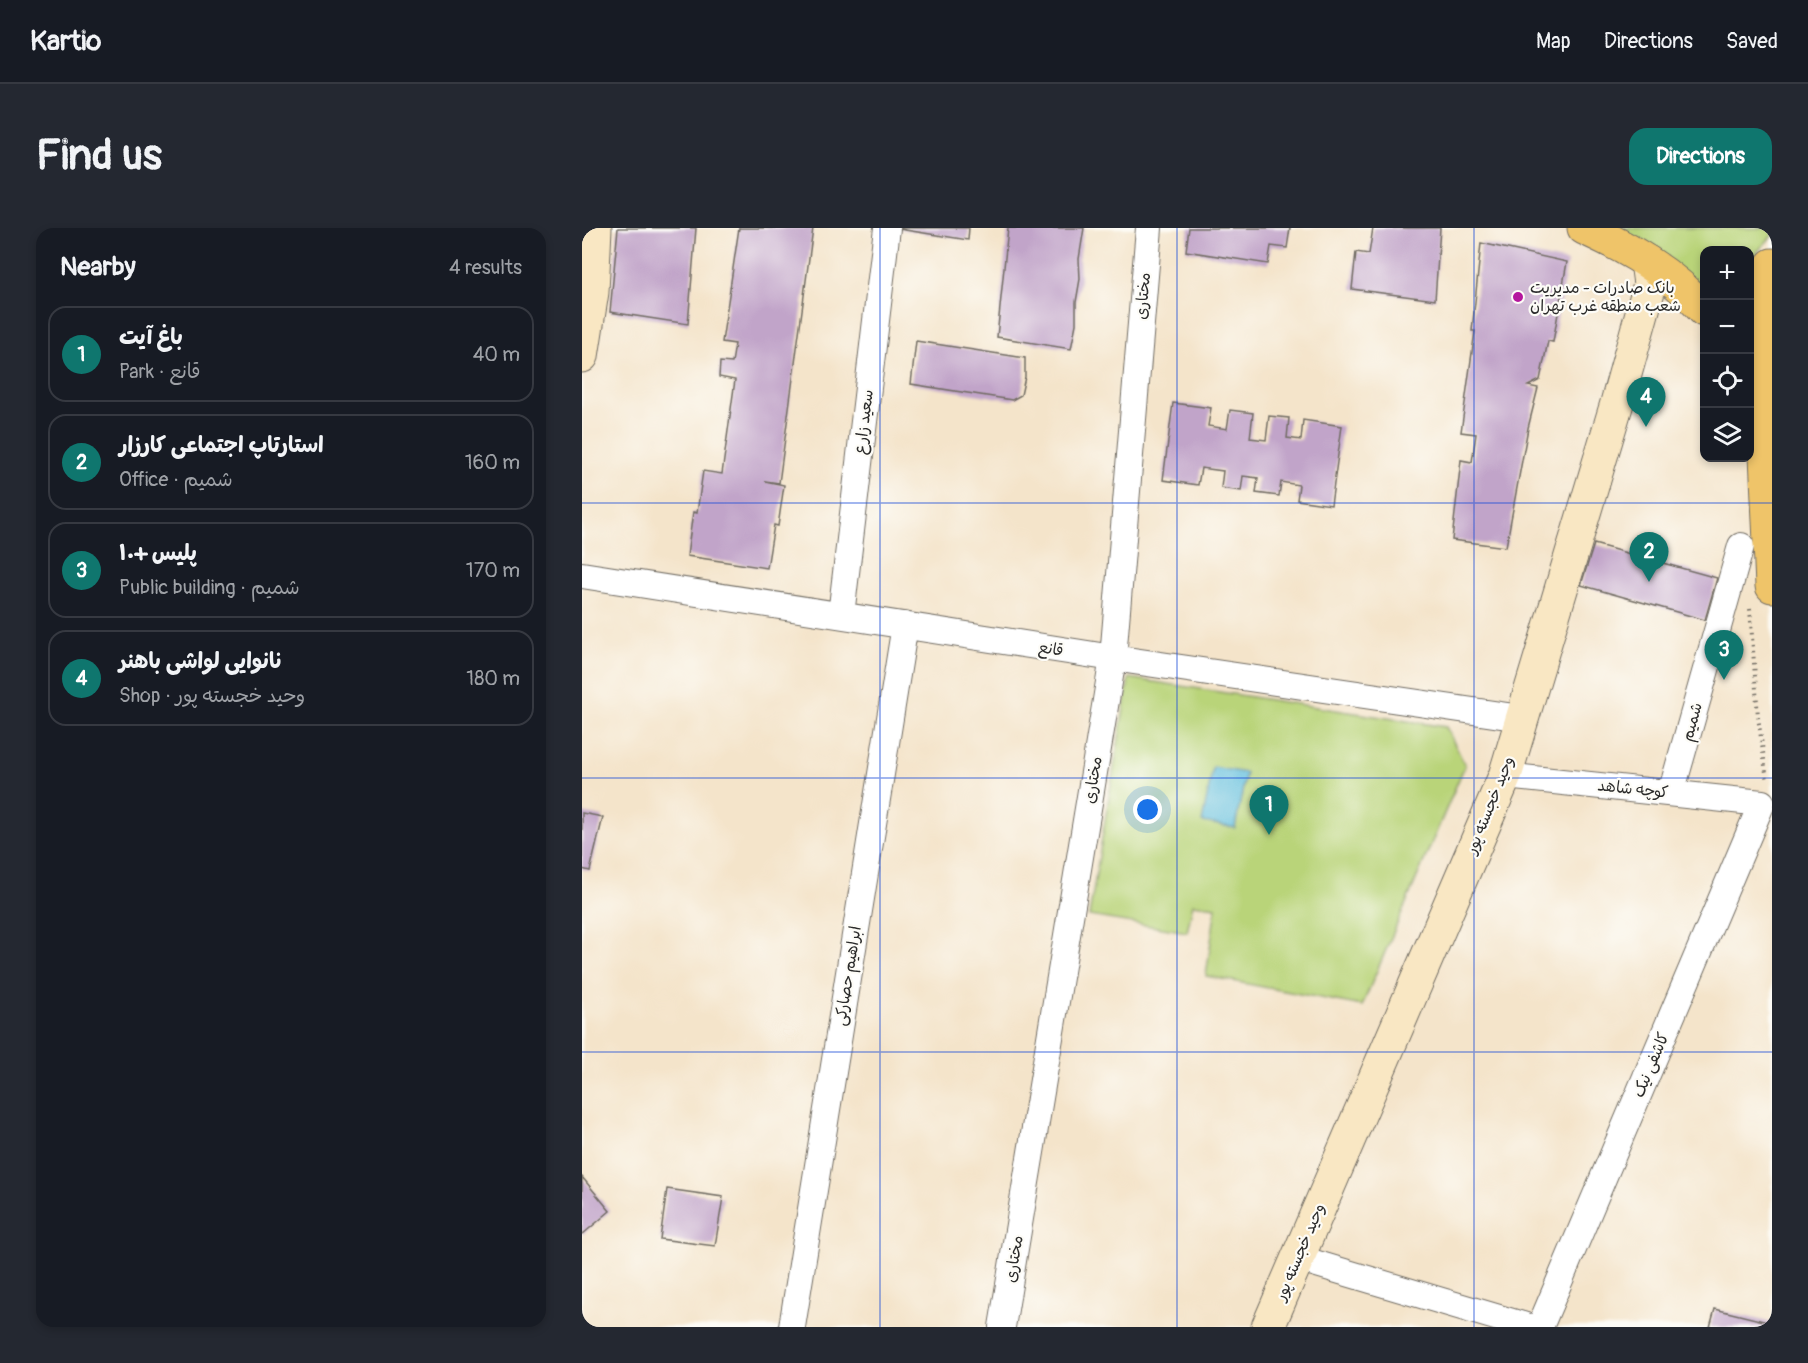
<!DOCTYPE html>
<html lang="en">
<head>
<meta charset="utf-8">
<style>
  :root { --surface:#171b24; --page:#242831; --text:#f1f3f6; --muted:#9ea1a6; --line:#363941; --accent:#0f766e }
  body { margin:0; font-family:Pangolin,"Playpen Sans Arabic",sans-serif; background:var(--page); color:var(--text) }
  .controls { position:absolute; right:18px; top:18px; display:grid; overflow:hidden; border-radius:12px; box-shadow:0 3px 9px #0003 }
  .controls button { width:54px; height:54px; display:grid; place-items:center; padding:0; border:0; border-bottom:2px solid var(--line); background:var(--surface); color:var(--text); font:30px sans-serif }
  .you { position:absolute; left:566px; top:582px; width:21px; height:21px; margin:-15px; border:4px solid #fff; border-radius:50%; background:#1a73e8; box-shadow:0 0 0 9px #1a73e833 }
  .badge { display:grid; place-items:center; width:39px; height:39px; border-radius:50%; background:var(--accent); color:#fff; font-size:20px; font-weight:700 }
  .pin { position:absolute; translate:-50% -50px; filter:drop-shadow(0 2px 3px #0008) }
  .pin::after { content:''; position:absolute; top:32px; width:21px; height:18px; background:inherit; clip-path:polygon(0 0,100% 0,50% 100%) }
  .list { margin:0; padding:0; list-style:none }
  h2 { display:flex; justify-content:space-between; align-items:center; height:78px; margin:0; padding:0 24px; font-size:26px }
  h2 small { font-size:20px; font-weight:400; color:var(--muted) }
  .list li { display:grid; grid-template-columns:39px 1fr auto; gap:18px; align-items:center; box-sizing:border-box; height:96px; margin:0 12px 12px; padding:0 12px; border:2px solid var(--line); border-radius:18px }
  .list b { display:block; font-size:22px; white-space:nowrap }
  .list p { margin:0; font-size:20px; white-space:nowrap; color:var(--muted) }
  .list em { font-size:20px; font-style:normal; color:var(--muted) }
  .icon { flex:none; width:33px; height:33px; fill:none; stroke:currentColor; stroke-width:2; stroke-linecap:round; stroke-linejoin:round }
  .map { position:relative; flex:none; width:1190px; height:1099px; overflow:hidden; border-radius:18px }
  header { display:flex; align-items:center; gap:36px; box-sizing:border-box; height:84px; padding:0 30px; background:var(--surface); border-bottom:2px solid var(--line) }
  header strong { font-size:28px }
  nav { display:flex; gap:33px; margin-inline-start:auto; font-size:21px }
  .intro { display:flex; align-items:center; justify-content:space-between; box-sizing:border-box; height:144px; padding:0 36px }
  h1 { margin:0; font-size:42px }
  .button { padding:15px 27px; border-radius:18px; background:var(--accent); color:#fff; font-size:21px; font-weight:700 }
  main { display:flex; gap:36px; padding:0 36px }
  aside { flex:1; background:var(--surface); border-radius:18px; box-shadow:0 3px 9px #0003 }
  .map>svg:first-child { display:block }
  .green { fill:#b9d479; stroke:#728052; stroke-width:1.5 }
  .water { fill:#5fbedd; stroke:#457484; stroke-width:1.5 }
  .building { fill:#c1a4c9 }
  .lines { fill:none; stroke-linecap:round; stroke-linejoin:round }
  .street-casing { stroke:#716c63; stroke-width:28 }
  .secondary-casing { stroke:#716c63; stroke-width:35 }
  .highway-casing { stroke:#716c63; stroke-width:35 }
  .path { stroke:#716c63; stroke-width:4; stroke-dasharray:1.5 4.5; stroke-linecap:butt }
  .street { stroke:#fff; stroke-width:26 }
  .secondary { stroke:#f9e7c3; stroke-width:33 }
  .highway { stroke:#efc469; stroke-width:33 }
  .grid { fill:none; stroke:#1d4ed8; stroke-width:1.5; stroke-opacity:0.55 }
  .poi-dot { fill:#b5179e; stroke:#fdfcf7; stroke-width:2 }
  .labels { text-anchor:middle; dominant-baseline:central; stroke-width:4.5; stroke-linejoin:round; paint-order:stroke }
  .poi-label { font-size:16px; fill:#2b2b2b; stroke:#fdfcf7; text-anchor:start }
  .street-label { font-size:16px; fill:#2b2b2b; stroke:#fdfcf7 }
</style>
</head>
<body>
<header>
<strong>Kartio</strong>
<nav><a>Map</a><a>Directions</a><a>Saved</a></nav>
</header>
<div class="intro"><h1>Find us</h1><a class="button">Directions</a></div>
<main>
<aside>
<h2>Nearby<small>4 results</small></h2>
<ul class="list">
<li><span class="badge">1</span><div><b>باغ آیت</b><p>Park · قانع</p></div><em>40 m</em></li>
<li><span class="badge">2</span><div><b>استارتاپ اجتماعی کارزار</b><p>Office · شمیم</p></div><em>160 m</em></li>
<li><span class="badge">3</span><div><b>پلیس +۱۰</b><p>Public building · شمیم</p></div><em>170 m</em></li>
<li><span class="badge">4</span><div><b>نانوایی لواشی باهنر</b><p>Shop · وحید خجسته پور</p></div><em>180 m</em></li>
</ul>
</aside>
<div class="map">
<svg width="1190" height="1099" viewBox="0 0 1190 1099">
  <rect width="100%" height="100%" fill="#fdfcf7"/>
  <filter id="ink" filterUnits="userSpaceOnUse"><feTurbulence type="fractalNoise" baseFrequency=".0167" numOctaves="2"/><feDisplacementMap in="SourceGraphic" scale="12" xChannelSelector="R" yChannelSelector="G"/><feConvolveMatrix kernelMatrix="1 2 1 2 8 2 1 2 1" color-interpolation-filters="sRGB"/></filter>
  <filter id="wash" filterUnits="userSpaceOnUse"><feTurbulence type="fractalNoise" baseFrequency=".008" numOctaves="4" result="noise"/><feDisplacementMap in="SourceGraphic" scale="24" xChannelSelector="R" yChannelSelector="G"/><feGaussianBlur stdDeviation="1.35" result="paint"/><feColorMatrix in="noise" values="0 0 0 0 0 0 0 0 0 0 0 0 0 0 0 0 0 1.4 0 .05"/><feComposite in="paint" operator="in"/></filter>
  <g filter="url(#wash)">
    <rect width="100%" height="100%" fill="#f4e4ca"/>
    <path class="green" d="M 1018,0 L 1190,0 L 1190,8 L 1176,23 L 1168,39 L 1168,22 L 1122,22 L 1122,68 Z
      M 547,450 L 864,499 L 883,537 L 780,778 L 624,748 L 634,679 L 611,676 L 605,704 L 507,688 Z"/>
    <path class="water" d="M 631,539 L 664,545 L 653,600 L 620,594 Z"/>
    <g id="blocks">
      <path class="building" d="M 36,0 L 114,0 L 106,96 L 28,84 Z
        M 157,0 L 231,0 L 197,255 L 183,253 L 202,257 L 196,298 L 192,297 L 185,340 L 105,328 L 111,284 L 115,285 L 121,243 L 140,246 L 153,152 L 137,149 L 138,134 L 150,135 L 153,116 L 140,114 Z
        M 317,0 L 387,0 L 386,12 L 317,1 Z
        M 426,0 L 502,0 L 497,31 L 498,51 L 494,74 L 494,96 L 489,121 L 415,109 Z
        M 607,0 L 708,0 L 705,20 L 689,18 L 686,36 L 604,23 Z
        M 791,0 L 858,0 L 853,72 L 770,61 L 774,24 L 787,26 Z
        M 899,15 L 985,34 L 971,114 L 966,113 L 958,152 L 946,158 L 956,160 L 946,200 L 924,319 L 870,312 L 879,232 L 890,234 L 894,206 L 879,204 L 893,103 L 890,103 Z
        M 334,113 L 443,130 L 443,149 L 439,167 L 430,172 L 329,156 Z
        M 591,175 L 629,180 L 626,198 L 645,201 L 648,182 L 671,185 L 668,210 L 684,212 L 687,188 L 707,190 L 705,210 L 719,212 L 721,192 L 760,198 L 749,277 L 715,272 L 717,257 L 699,254 L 697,268 L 674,265 L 676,250 L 661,248 L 659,263 L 639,260 L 641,243 L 619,240 L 616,257 L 581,252 Z
        M 1012,316 L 1135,350 L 1123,392 L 999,357 Z
        M 0,585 L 21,589 L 8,643 L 0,641 Z
        M 0,949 L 28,983 L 1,1006 L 0,1005 Z
        M 85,961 L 141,969 L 133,1018 L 78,1011 Z
        M 1133,1081 L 1190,1095 L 1190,1099 L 1128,1099 Z"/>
    </g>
  </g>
  <g filter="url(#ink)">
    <use href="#blocks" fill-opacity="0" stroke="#716c63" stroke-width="1.5"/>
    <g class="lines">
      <g class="street-casing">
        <path id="street" d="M 0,347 L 531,430 L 939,490
          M 259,387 L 305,0
          M 923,548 L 1180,575 L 958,1099
          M 1089,565 L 1159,318
          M 715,1030 L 947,1099
          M 210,1099 L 323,397
          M 420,1099 L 531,430 L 567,0"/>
      </g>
      <g class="secondary-casing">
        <path id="secondary" d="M 0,128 L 10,64 L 13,0
          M 686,1099 L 923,548 L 1035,175 L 1068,56 L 1065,34"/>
      </g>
      <g class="highway-casing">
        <path id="highway" d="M 1002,0 C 1046,20 1090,45 1122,82
          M 1190,37 L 1179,64 L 1178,96 L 1190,358"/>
      </g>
      <path class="path" d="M 1168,381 L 1176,489 L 1185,552"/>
      <use href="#street" class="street"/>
      <use href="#secondary" class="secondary"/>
      <use href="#highway" class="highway"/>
    </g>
  </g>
  <path class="grid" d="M 298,0 L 298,1099M 595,0 L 595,1099M 892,0 L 892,1099M 0,275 L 1190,275M 0,550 L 1190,550M 0,824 L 1190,824"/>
  <circle class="poi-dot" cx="936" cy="69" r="6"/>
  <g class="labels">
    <g class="poi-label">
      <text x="948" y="60">بانک صادرات - مدیریت<tspan x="948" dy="18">شعب منطقه غرب تهران</tspan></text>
    </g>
    <g class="street-label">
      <text transform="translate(561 68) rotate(-85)">مختاری</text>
      <text transform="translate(282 194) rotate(-83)">سعید زارع</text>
      <text transform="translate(469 421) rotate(9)">قانع</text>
      <text transform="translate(1110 494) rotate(-74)">شمیم</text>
      <text transform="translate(511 552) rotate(-81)">مختاری</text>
      <text transform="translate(1051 561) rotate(6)">کوچه شاهد</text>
      <text transform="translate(908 577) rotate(-68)">وحید خجسته پور</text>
      <text transform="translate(266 748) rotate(-81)">ابراهیم حصارکی</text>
      <text transform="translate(1069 837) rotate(-67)">کاشفی نیک</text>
      <text transform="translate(718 1024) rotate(-67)">وحید خجسته پور</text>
      <text transform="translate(432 1031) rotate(-81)">مختاری</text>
    </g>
  </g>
</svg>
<div class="controls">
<button>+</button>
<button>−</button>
<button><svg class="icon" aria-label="locate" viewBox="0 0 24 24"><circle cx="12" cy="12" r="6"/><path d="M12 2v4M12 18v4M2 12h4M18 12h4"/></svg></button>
<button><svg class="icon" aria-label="layers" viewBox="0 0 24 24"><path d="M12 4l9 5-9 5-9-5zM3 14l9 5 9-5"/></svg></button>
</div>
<div class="you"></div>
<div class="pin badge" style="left:687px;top:607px">1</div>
<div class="pin badge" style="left:1067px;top:354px">2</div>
<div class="pin badge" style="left:1142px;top:452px">3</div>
<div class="pin badge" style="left:1064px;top:199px">4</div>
</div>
</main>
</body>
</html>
